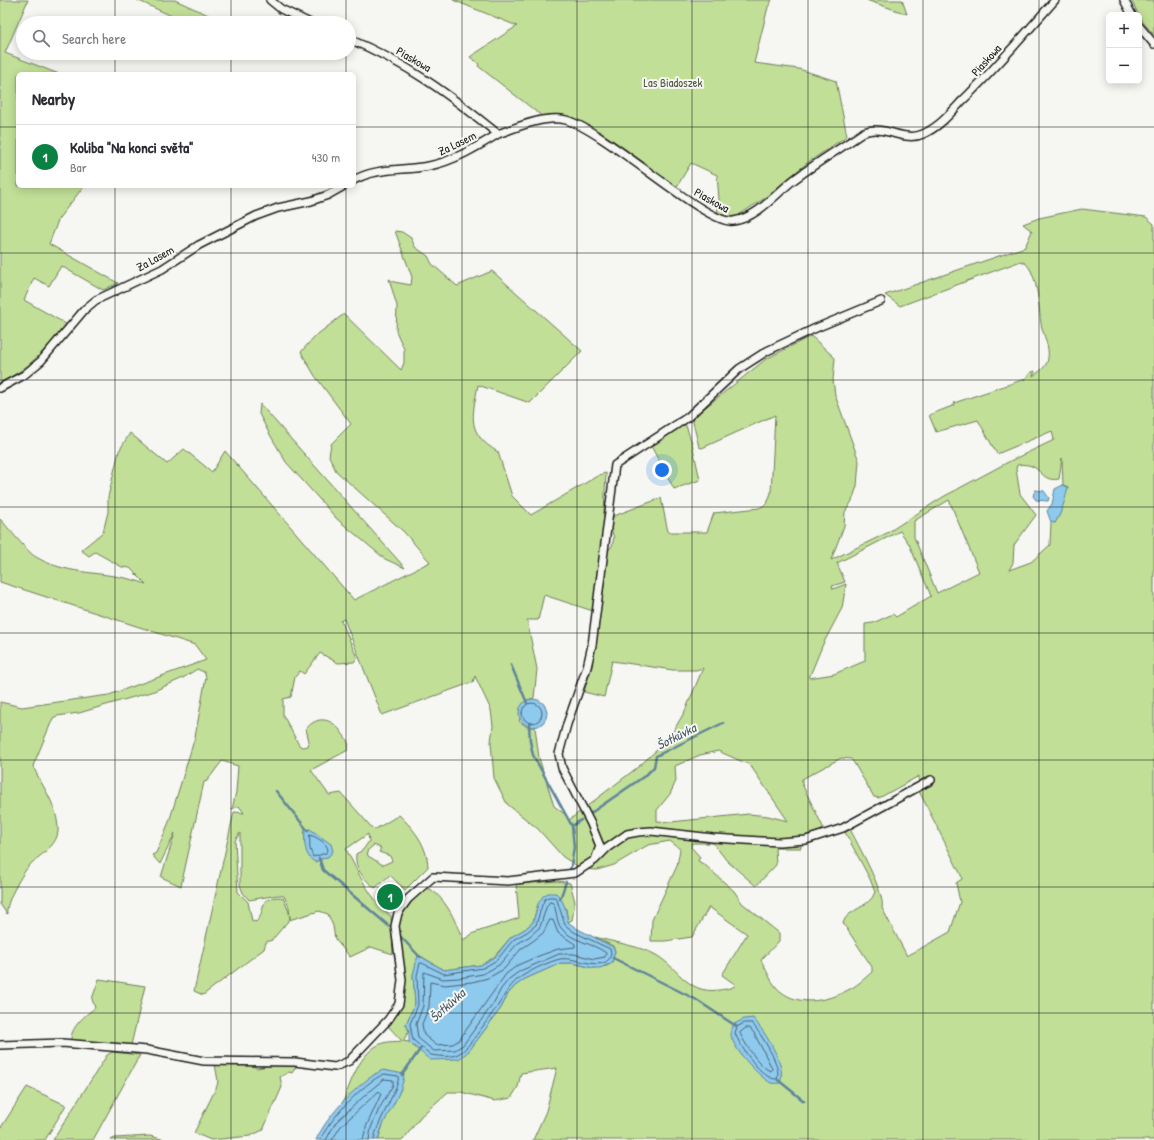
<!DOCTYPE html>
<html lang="en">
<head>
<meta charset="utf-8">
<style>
  :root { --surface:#fff; --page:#f2f2f3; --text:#2b2b33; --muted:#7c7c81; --line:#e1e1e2; --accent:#0b8043 }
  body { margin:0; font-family:"Patrick Hand",sans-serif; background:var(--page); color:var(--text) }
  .controls { position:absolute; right:12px; top:12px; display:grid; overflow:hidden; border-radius:6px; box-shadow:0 2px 10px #0003 }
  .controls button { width:36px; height:36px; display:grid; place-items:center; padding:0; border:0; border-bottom:1px solid var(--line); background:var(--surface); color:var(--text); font:20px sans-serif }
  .you { position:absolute; left:662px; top:470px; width:14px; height:14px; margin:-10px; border:3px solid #fff; border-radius:50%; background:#1a73e8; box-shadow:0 0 0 6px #1a73e833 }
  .badge { display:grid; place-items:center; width:26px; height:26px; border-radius:50%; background:var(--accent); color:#fff; font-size:13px; font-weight:700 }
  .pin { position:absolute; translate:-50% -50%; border:2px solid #fff; box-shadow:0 1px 4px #0006 }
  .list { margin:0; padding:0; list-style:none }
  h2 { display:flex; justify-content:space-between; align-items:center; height:52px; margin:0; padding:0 16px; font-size:17px }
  h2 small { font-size:13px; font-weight:400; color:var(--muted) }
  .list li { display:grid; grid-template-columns:26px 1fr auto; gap:12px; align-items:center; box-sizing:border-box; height:64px; padding:0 16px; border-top:1px solid var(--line) }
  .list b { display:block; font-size:15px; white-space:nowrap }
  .list p { margin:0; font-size:13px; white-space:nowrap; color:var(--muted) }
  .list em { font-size:13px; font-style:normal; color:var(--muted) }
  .icon { flex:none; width:22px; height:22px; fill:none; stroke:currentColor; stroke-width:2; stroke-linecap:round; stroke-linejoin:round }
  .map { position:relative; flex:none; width:1154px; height:1140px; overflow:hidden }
  .search { position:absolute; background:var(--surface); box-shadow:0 2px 10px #0003; left:16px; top:16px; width:340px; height:44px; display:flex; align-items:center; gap:10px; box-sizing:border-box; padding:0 14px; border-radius:22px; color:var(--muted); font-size:15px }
  .panel { position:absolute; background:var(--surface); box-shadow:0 2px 10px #0003; left:16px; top:72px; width:340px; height:116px; border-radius:6px }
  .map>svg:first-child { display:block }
  .green { fill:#c1df97; stroke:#6e7e5a; fill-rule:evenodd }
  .water { fill:#8ec9ee; stroke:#60849a }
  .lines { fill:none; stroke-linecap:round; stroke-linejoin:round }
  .shore { stroke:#4a6170; stroke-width:1 }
  .stream { stroke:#60849a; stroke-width:2.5 }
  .street-casing { stroke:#1c1c1c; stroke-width:10 }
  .street { stroke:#f6f6f2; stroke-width:7 }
  .grid { fill:none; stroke:#1c1c1c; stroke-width:1; stroke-opacity:0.55 }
  .labels { text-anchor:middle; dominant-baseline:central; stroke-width:4; stroke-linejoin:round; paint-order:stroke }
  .street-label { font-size:12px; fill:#1c1c1c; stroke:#f6f6f2 }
  .park-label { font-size:12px; fill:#4e5641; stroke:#f6f6f2 }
  .water-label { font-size:13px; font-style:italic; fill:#445966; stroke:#f6f6f2 }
</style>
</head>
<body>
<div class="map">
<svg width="1154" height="1140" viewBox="0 0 1154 1140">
  <rect width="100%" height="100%" fill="#f6f6f2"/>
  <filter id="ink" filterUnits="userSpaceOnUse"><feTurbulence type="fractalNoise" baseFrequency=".025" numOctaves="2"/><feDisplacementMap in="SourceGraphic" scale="8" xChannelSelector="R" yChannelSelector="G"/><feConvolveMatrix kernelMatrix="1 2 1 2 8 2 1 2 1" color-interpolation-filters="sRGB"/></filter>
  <g filter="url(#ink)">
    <path class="green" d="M 0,0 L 28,0 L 5,53 L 59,74 L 18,74 L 18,186 L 84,186 L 59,218 L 49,244 L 118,283 L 103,290 L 61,266 L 49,286 L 34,278 L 24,300 L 66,324 C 48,349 28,369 0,383 Z
      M 137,0 L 175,0 L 226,23 L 187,23 Z
      M 453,0 L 772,0 L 768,7 L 754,63 L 799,69 L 836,81 L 847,136 L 807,163 L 762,200 L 737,216 L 725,217 L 717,214 L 719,199 L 717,175 L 691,163 L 676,188 L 647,165 L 592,129 L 564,115 L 543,117 L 478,66 L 479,64 L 470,57 L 517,26 Z
      M 867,0 L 902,0 L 907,14 L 869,1 Z
      M 1131,0 L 1154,0 L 1154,35 L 1142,21 Z
      M 1082,209 L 1146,217 L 1154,224 L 1154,1140 L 533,1140 L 546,1111 L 557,1068 L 521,1073 L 518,1087 L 511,1098 L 495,1101 L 461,1092 L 448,1092 L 421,1116 L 403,1140 L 378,1140 L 387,1113 L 401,1089 L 376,1073 L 342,1104 C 351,1083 359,1051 383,1043 C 389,1041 396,1042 402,1041 L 388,1026 L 401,1006 L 397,929 L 402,912 L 425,887 C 444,893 456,922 463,940 L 474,933 L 519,918 L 516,884 L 558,881 L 570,883 L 575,902 L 572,920 L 568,922 L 566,909 L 556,893 L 538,904 L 533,922 L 525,929 L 511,937 L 493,958 L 481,965 L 444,970 L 419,955 L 413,975 L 415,1004 L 406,1024 L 409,1031 L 403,1041 L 409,1042 L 419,1051 L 469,1051 L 501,1008 L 508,994 L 515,986 L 525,979 L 561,963 L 573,963 L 593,968 L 607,966 L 612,963 L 615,951 L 613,946 L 595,937 C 613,942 633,945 650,952 C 678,964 685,995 719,990 C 726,989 731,989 736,985 L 722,975 L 747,934 L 709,907 L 692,937 L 665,941 L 651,941 L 652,920 L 677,866 L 680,849 L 670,841 L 648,845 L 614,865 L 597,870 L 582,869 L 563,857 L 538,829 L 507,804 L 494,778 L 491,742 L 493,726 L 491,710 L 475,676 L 473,682 L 382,715 L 344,619 L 340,621 L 342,622 L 357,658 L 354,662 L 338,663 L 320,653 L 304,674 L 300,671 L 295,677 L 291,697 L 283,699 L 283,715 L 299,745 L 302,747 L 308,746 L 309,741 L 306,729 C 318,714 333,719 342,733 C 346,738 350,743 348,750 L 311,770 L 329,795 L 341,793 L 374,830 L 399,815 C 414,829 427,845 428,867 L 405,890 L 390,875 L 375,888 C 365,880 354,869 356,854 L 363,850 L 369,841 L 368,834 L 346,849 C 359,874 369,898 391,916 L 393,954 L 371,947 L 350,957 L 335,939 L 333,926 L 328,914 L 319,911 L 289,920 L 272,940 L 266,942 L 264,949 L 203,995 L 194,991 L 234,812 L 244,813 L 239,806 L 232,809 L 236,792 L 238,766 L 222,761 L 207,781 L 204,782 L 181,886 L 161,877 L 175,833 L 160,864 L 152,855 L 156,853 L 169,822 L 195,737 L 206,677 L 204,672 L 197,669 L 183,678 L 154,691 L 79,713 L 57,716 L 53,718 L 33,766 C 42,787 56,802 58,827 C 60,846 38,855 28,867 C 21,876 5,903 7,914 L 0,904 L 0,702 L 22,707 L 109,695 L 206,660 L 195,645 L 0,582 L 0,519 C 8,527 28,553 36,557 C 69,577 110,570 146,584 L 130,568 L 122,567 L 95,552 L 89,556 L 81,550 L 103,532 L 108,512 L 108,497 L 119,451 L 130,433 L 167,464 L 184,449 L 212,472 L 225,451 L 354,600 L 430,562 L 404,532 L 336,471 L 329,456 L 331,444 L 351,424 L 315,376 L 301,352 L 314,337 L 344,314 L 401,370 L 404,363 L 404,349 L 396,331 L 397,306 L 389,279 L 394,282 L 411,285 L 412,277 L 395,231 L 402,232 L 411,238 L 415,247 L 428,256 L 432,264 L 457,286 L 492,271 L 582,351 L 530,403 L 478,385 C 472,417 466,433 498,452 L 512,496 L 531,515 L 599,475 L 606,473 L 602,552 L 593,611 L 544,595 L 538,620 L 527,620 L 537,669 L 534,698 L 527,700 L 519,721 L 527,727 L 535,727 L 539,758 L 554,806 L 566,815 L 569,820 L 638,767 L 668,740 L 685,711 L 703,668 L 696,670 L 673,670 L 612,661 L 604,697 L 584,692 L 593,663 L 590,662 L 603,594 L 607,552 L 612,546 L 614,537 L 610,528 L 611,517 L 661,498 L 668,532 L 707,532 L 714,513 L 759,508 L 767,504 L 771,493 L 775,415 L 702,448 L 699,447 L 692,418 L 766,359 L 811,336 L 835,358 L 833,380 L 835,395 L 859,461 L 857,486 L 852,501 L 845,512 L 844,526 L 831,560 L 887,533 L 943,497 L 1010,461 L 1054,440 L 1052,431 L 997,454 L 978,420 L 936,432 L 929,415 L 955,405 L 954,403 L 1025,379 L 1030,373 L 1035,371 L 1033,376 C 1040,371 1047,367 1048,358 C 1050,347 1043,335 1041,324 C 1039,310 1038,266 1021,261 L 900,306 L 885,295 L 1025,247 L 1032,231 L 1023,224 L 1039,218 ZM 1062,458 L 1063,485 L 1068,487 L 1059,515 L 1055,523 L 1051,522 L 1050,545 L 1031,562 L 1009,570 L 1013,563 L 1014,545 L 1036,515 L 1020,494 L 1016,469 L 1017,465 C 1043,461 1038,483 1059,479 ZM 949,500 L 979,572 L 937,593 L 914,537 L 914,521 ZM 900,531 L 909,544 L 931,596 L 896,617 L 893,614 L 873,623 L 865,624 L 865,661 L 834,674 L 809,678 L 823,644 L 842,608 L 846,584 L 833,589 L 832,586 L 845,582 L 837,563 ZM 718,751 L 750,765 L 788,821 L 768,816 L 749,814 L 671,822 L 657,821 L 657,810 L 670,794 L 676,781 L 675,766 L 700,755 ZM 841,758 L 851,759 L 854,763 L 874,797 L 879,798 L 919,776 L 919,791 L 961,875 L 962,879 L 956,883 L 960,902 L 950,932 L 907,956 L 882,908 C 886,895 857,843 850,829 L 845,832 L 870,879 L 875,892 C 870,908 847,909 843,923 L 872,967 L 872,972 C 865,978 857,986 848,990 C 826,1002 795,1008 776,987 C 770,980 766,969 761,960 L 779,941 L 779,933 L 742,903 L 734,891 L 705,865 L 698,861 L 700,857 L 691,847 L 692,843 L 713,843 L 727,861 L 756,886 L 776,865 L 775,848 L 801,848 L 800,839 L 818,833 L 823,830 L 823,827 L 802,784 L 802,779 ZM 310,829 L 329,856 L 315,862 C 307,852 303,844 305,830 ZM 240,833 L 240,885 L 243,893 L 249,900 L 278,895 L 284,896 L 289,907 L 290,919 L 289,912 L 283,898 C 276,896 271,898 265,901 L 260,917 L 256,922 L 252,921 L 248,902 L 238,892 L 235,841 ZM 374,845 L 381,848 L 379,852 L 390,856 L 392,861 L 383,865 L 368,856 L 367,851 Z
      M 260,404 L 405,568 L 385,559 L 337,519 L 312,491 L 286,462 L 269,433 L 259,414 Z
      M 685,423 L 692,443 L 700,480 L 674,489 L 651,446 Z
      M 99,979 L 145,986 L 131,1045 L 105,1044 L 104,1042 L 103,1044 L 71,1040 C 70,1028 86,1014 95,1008 L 92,999 Z
      M 112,1052 L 140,1055 L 93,1140 L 53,1140 L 107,1055 Z
      M 282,1063 L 297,1065 L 292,1073 L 289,1072 L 280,1077 L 282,1087 L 263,1130 L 250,1136 L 211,1140 L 194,1133 L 217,1086 L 218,1081 L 215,1064 L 248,1064 L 257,1068 Z
      M 27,1087 L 66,1105 L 45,1140 L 0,1140 L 0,1129 Z
      M 150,1136 L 165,1140 L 111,1140 L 115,1138 Z"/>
    <path class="water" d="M 1063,485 L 1068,487 C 1065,500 1062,512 1055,523 L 1051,522 L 1047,511 L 1052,504 L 1055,489 Z
      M 1035,490 L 1044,491 L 1049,498 L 1048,501 L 1036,500 L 1033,496 Z
      M519 713a14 14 0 1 1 28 0a14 14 0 1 1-28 0Z
      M 310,829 L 331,844 L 333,851 L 329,856 L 315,862 C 304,857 304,841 305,830 Z
      M 548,893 L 556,893 C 565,901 566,912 568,922 L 576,928 L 613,947 L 615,951 L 612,963 L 600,968 L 593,968 L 573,963 L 561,963 L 525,979 L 515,986 L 508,994 L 501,1008 L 469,1051 L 459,1059 L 430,1060 L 409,1042 L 409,1031 L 406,1024 L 415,1004 L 413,975 L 418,955 L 444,970 L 481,965 L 495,957 L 511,937 L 525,929 L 533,922 L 538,904 L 543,896 Z
      M 753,1018 C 764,1031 788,1066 780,1083 C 777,1083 774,1084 771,1083 C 759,1077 730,1046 731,1033 C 731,1030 733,1026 734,1024 L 744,1019 Z
      M 383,1070 L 404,1074 C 403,1096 383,1116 378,1140 L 316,1140 C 326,1117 360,1080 383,1070 Z"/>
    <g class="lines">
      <path class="shore" d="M522 713a10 10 0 1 1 20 0a10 10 0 1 1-20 0Z
        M 310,835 C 317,837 327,843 328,850 L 326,853 L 313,857 L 310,849 Z
        M 549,897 L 555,897 L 557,900 L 565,925 L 574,932 L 610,949 L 611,953 C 608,975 575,956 560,959 C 548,962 534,969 524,975 C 510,983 505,995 497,1007 C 490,1017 482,1027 475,1037 C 470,1043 466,1050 458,1054 C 451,1058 438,1056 431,1055 L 413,1040 L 410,1024 L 418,1005 L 417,975 L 420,963 L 422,963 L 444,974 L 483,968 L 497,960 L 513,940 L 527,932 L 536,925 L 542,905 L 545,899 Z
        M 550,902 L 553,903 C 557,910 556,921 561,928 C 571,941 593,943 606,953 L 605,957 L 594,959 L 574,954 L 559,954 L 520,971 L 509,979 L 501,989 L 493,1004 L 463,1045 L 455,1050 L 434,1051 L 418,1038 L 416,1024 L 423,1006 L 424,972 L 443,979 L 459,978 L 483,974 L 499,965 L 517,944 L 530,936 L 540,927 L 546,908 Z
        M 550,920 L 553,920 L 558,933 L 575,944 L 575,947 L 558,949 L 536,957 L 518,965 L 506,974 L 459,1040 L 453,1044 L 436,1045 L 424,1035 L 422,1024 L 429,1007 L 430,982 L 445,985 L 472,982 L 488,978 L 504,969 L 521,949 L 533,941 L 543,933 Z
        M 745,1023 L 752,1023 C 760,1033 783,1067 777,1079 C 763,1081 739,1045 735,1033 L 737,1027 Z
        M 746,1028 L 750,1028 L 754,1033 L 772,1068 L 771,1071 C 761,1069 744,1043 740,1033 Z
        M 320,1140 C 329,1120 363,1083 384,1074 L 398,1076 C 402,1083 375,1125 374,1140
        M 326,1140 L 336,1122 L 373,1088 L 384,1079 L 393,1080 L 393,1085 L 379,1109 L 371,1128 L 369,1140
        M 332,1140 L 341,1126 L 379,1091 L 381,1094 L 366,1127 L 363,1140"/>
      <path class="stream" d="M 511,665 L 527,703
        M 529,724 L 530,741 L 533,755 L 572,826
        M 276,791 L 308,831
        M 588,815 L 646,775 L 654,767 L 656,756 L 723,723
        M 319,858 L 323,870 L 390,927
        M 570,872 L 574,847 L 572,826 L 581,820
        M 560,899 L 566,882
        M 399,935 L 420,957
        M 613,958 L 695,999 L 736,1026
        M 402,1075 L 421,1048
        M 778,1080 L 804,1101"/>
      <g class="street-casing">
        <path id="street" d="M 270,0 L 281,9 L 310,23
          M 1124,0 L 1132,15
          M 1139,26 L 1154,44
          M 349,39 C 407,63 450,95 498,134 C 517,127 545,115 566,120 C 605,130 708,227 734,221 C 757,217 774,196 791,182 C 814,164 840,149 864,132 C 885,124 904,143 923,134 C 939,127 951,113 962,101 C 995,69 1025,34 1055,0
          M 354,180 C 377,167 404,171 429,166 C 454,161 477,147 498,134
          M 0,388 L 24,375 L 41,361 L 85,309 L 96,300 L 162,269 L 199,245 L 256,216 L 278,208 L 311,201 L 328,195 L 344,186
          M 596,857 L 600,846 L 591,824 L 562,768 L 559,754 L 567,724 L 587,667 L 592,645 L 615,465 L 688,417 L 739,369 L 767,351 L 816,328 L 881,301
          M 0,1045 L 62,1043 L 147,1050 L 204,1061 L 295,1062 L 335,1067 L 349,1061 L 388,1020 L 399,1004 L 402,980 L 395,926 L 398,913 L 408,899 L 433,877 L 508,881 L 575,873 L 595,860 L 607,848 L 627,834 L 638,832 L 651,831 L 713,838 L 779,842 L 806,840 L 843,828 L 931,780"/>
      </g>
      <use href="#street" class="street"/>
    </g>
  </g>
  <path class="grid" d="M 115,0 L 115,23M 231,0 L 231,23M 346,0 L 346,23M 462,0 L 462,1140M 577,0 L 577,1140M 692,0 L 692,1140M 808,0 L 808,1140M 923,0 L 923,1140M 1039,0 L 1039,1140M 115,53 L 115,74M 231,53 L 231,74M 346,53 L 346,74M 0,127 L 18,127M 354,127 L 1154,127M 115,186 L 115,1140M 231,186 L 231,1140M 346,186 L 346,1140M 0,253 L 1154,253M 0,380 L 1154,380M 0,507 L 1154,507M 0,633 L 1154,633M 0,760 L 1154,760M 0,887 L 1154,887M 0,1013 L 1154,1013"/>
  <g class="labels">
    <g class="street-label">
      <text transform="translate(414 59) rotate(30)">Piaskowa</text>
      <text transform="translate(986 60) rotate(-48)">Piaskowa</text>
      <text transform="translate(457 143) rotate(-26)">Za Lasem</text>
      <text transform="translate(712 200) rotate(29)">Piaskowa</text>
      <text transform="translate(155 258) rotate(-29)">Za Lasem</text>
    </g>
    <g class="park-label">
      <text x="673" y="82">Las Biadoszek</text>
    </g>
    <g class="water-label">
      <text transform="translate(676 736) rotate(-27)">Šotkůvka</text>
      <text transform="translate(447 1005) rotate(-42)">Šotkůvka</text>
    </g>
  </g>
</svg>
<div class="controls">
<button>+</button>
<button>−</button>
</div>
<div class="you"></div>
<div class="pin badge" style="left:390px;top:897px">1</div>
<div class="search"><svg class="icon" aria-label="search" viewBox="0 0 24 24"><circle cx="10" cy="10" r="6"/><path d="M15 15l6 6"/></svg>Search here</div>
<section class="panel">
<h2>Nearby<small></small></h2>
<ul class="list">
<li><span class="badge">1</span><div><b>Koliba &quot;Na konci světa&quot;</b><p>Bar</p></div><em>430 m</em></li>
</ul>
</section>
</div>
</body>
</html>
